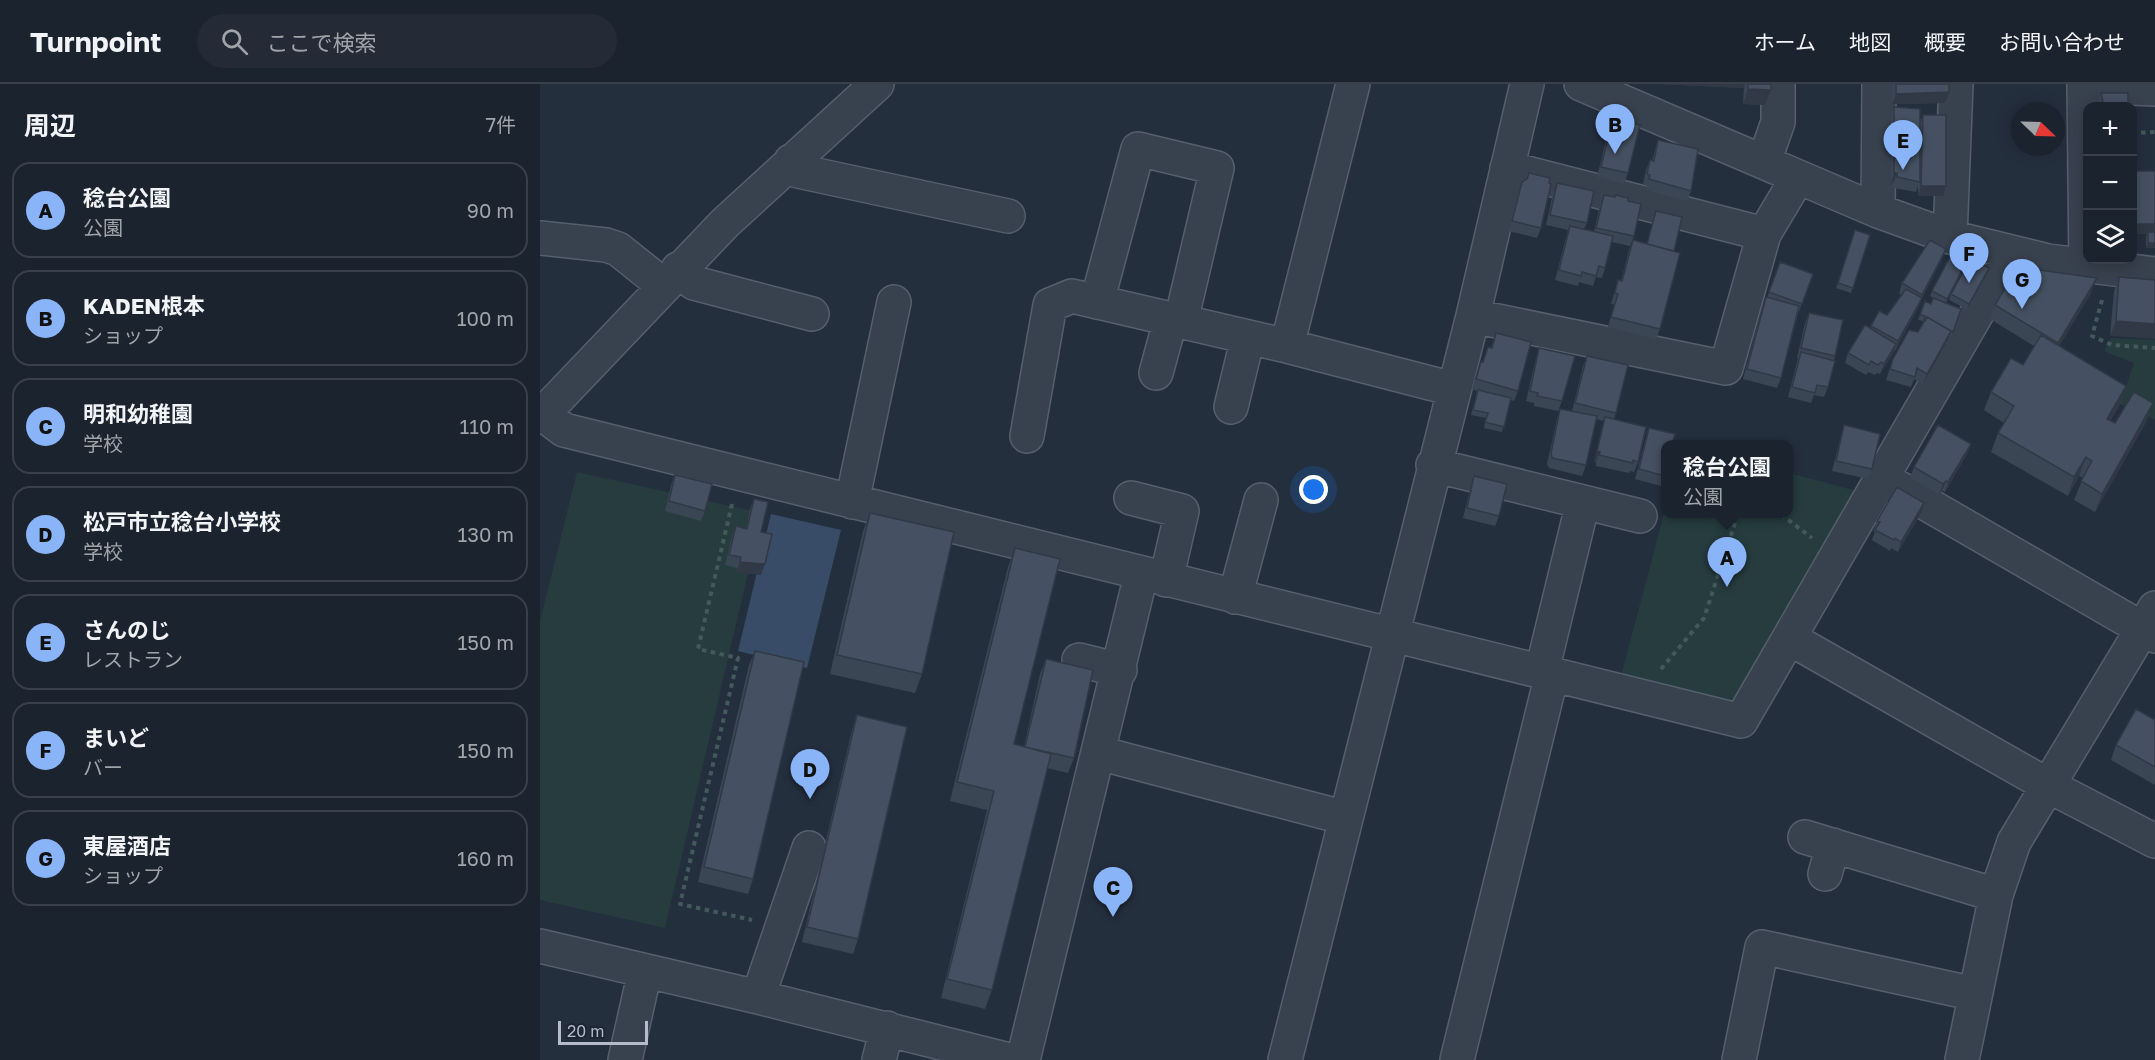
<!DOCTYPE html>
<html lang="ja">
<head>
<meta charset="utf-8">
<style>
  :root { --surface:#1b232e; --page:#242b36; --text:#f1f3f6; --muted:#a0a4aa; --line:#39404a; --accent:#8ab4f8 }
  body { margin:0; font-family:"Golos Text","Noto Sans JP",sans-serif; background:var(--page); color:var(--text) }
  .controls { position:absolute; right:18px; top:18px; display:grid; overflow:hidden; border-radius:12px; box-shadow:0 3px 15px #0003 }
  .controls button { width:54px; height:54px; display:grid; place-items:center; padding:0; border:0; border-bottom:2px solid var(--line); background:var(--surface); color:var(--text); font:30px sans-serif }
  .compass { position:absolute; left:1471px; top:18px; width:54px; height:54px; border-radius:50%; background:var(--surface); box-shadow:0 3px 15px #0003; rotate:113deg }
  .scale { position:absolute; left:18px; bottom:15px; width:90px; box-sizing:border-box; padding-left:6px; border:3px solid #b4bcc9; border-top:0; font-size:16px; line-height:21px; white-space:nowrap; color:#b4bcc9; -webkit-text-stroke:4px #1d2633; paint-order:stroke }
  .you { position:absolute; left:774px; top:406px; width:21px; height:21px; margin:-15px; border:4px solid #fff; border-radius:50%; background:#1a73e8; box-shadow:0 0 0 9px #1a73e833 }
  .badge { display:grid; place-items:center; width:39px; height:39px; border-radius:50%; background:var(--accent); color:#111; font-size:20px; font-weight:700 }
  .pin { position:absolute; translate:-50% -50px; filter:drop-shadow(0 2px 3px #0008) }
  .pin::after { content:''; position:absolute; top:32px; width:21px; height:18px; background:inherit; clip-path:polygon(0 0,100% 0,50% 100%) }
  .popup { position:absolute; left:1121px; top:356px; width:132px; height:78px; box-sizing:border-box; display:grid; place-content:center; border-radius:12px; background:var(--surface); filter:drop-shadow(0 2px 4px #0005); font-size:20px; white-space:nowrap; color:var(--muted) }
  .popup b { font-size:22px; color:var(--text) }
  .popup::after { content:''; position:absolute; left:50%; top:100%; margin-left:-12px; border:12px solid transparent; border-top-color:var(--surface) }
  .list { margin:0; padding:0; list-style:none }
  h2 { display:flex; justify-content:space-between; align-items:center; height:78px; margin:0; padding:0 24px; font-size:26px }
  h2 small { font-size:20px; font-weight:400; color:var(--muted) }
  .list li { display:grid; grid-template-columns:39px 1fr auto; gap:18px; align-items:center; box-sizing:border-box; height:96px; margin:0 12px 12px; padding:0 12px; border:2px solid var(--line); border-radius:18px }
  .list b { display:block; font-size:22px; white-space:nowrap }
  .list p { margin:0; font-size:20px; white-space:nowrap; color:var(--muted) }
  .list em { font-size:20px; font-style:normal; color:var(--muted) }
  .icon { flex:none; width:33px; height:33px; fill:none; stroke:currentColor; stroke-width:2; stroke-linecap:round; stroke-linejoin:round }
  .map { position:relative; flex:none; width:1615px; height:976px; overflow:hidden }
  header { display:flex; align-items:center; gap:36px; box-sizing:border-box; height:84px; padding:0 30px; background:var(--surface); border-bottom:2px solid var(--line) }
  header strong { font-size:28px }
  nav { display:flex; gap:33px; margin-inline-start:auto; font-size:21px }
  .search { width:420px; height:54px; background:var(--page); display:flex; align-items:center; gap:15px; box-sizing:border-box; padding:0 21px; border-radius:33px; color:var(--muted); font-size:22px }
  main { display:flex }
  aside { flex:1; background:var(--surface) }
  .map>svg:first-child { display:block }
  .green { fill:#263c3f }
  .water { fill:#394c67 }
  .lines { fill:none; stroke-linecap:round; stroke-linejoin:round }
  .minor-casing { stroke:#565f6c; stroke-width:36 }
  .path { stroke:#44595c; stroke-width:4; stroke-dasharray:4.5 4.5; stroke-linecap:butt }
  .minor { stroke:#38414e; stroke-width:33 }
  .wall { fill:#3b4654 }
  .shaded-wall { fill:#303945 }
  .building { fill:#455162; stroke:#303945; stroke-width:1.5 }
</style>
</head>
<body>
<header>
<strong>Turnpoint</strong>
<div class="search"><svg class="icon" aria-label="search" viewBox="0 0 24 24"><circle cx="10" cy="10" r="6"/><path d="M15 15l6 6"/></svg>ここで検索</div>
<nav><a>ホーム</a><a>地図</a><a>概要</a><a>お問い合わせ</a></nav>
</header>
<main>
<aside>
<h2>周辺<small>7件</small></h2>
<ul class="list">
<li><span class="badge">A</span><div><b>稔台公園</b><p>公園</p></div><em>90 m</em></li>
<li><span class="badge">B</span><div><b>KADEN根本</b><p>ショップ</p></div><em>100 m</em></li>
<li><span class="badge">C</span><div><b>明和幼稚園</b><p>学校</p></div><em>110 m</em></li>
<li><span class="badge">D</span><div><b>松戸市立稔台小学校</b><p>学校</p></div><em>130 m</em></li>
<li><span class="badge">E</span><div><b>さんのじ</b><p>レストラン</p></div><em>150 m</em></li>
<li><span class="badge">F</span><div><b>まいど</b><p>バー</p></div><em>150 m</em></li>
<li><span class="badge">G</span><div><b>東屋酒店</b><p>ショップ</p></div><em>160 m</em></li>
</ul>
</aside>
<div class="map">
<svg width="1615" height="976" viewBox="0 0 1615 976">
  <rect width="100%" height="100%" fill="#242f3e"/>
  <path class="green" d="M 1571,254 L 1615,256 L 1615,336 L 1580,320 L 1594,279 L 1564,267 Z
    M 37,388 L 222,429 L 125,844 L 0,816 L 0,537 Z
    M 1249,389 L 1324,409 L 1198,624 L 1080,596 L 1125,426 L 1126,430 L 1248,430 Z"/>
  <path class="water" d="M 231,430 L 301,446 L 267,584 L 198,567 Z"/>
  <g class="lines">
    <g class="minor-casing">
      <path id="minor" d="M 1041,0 L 1338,127 L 1410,153 L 1508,177 L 1615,190
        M 251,77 L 258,87 L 468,132
        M 1224,78 L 1238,38 L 1238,0
        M 967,84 L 1224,150
        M 1338,127 L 1339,0
        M 1410,153 L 1416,0
        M 0,154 L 66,161 L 78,165 L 123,201
        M 1546,183 L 1544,2 L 1615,5
        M 138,185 L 154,199 L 272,230
        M 557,218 L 598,65 L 677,84 L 641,237
        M 933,232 L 1186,284 L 1224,150 L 1258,93
        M 747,262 L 813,0
        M 616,289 L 631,234
        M 691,323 L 708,253
        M 4,331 L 24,346 L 1201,637 L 1462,186 L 1468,169
        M 0,333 L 185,139 L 337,0
        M 487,352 L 510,221 L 532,212 L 747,262 L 913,305
        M 893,381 L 1100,432
        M 1342,394 L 1615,552
        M 591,414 L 642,427 L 626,496
        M 312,418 L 354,218
        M 695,513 L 721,416
        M 1249,554 L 1509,702 L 1615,757
        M 539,576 L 580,586
        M 1002,587 L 1043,418
        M 559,669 L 806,734
        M 1265,753 L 1456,811
        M 1285,790 L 1293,761
        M 0,862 L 218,913 L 469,976
        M 218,913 L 269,764
        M 85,976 L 105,887
        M 339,976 L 347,944
        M 483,976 L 601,491
        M 745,976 L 933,232 L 987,0
        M 917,976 L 1012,590
        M 1199,976 L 1222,863 L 1435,910
        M 1422,976 L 1456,811 L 1474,758 L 1615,524"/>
    </g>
    <path class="path" d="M 1592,49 L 1615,48
      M 1562,216 L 1552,252 L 1572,261 L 1615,264
      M 192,420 L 158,565 L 198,574 L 140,820 L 212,836
      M 1232,430 L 1242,431 L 1272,454
      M 1121,585 L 1164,534 L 1198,430"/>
    <use href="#minor" class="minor"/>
  </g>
  <path class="wall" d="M 1119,0 L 1231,0 L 1231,6 L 1225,21 L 1203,20 L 1204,4 Z
    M 1352,0 L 1409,0 L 1409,8 L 1405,19 L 1352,20 Z
    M 1561,9 L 1588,22 L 1561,22 L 1559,14 Z
    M 1354,23 L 1380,39 L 1383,31 L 1406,102 L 1403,112 L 1378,112 L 1378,103 L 1376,108 L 1353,104 L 1353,99 L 1351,99 L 1351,33 Z
    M 1073,34 L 1088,89 L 1084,100 L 1057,93 L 1069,44 Z
    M 1118,56 L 1151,107 L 1147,117 L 1106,106 L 1107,102 L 1103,100 L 1106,86 L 1110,76 L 1112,77 Z
    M 1593,87 L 1615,164 L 1606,164 L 1606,153 L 1607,150 Z
    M 989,89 L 1009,99 L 1001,144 L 997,154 L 968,147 L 979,108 L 982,98 L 987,96 Z
    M 1017,99 L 1047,139 L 1044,145 L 1054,148 L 1060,121 L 1064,111 L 1074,113 L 1075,111 L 1088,117 L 1094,152 L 1090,162 L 1072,158 L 1065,184 L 1062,194 L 1056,193 L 1053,202 L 1039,198 L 1038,202 L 1015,196 L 1028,146 L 1006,141 L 1013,109 Z
    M 1116,127 L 1134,167 L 1120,245 L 1116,255 L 1068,243 L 1074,220 L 1071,220 L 1075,206 L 1078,196 L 1081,197 L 1089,166 L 1093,156 L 1107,160 Z
    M 1315,146 L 1330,151 L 1311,209 L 1296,204 Z
    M 1402,175 L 1382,214 L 1378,224 L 1355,267 L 1354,267 L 1340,290 L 1337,289 L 1335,291 L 1328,288 L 1326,291 L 1305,279 L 1308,269 L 1331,244 L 1339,227 L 1347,231 L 1362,211 L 1359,210 L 1362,199 Z
    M 1427,177 L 1406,219 L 1421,225 L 1411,253 L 1409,252 L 1383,300 L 1374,295 L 1371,303 L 1346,296 L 1353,275 L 1378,248 L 1382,242 L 1383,237 L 1378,236 L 1385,217 L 1391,220 L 1397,216 L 1390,212 L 1392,207 Z
    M 1240,178 L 1273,190 L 1258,230 L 1241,294 L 1237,304 L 1203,295 L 1222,223 L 1226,213 L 1227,214 Z
    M 1449,184 L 1427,225 L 1409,216 L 1411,210 Z
    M 1579,193 L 1615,196 L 1570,252 L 1574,207 Z
    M 1551,209 L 1519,262 L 1586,302 L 1580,321 L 1570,336 L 1575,339 L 1606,338 L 1555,428 L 1534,416 L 1543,394 L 1539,392 L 1528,412 L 1451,368 L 1458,349 L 1464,339 L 1444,326 L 1451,308 L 1483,281 L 1494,262 L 1450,235 L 1455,221 Z
    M 1269,229 L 1295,272 L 1288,303 L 1284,313 L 1274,311 L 1271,319 L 1248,313 L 1258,274 L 1257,274 L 1265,239 Z
    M 956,249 L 978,307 L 974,317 L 971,316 L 962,348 L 944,344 L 946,334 L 931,331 L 937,307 L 932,305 L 937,287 L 941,277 L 943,278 L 948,263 L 951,264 Z
    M 999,264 L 1022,317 L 1018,327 L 994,322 L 994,319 L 986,317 L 996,274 Z
    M 1047,272 L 1076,329 L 1074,335 L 1098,378 L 1094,388 L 1090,387 L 1089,389 L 1056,382 L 1056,378 L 1054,378 L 1064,337 L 1056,335 L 1046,381 L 1042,392 L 1009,384 L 1007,380 L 1017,335 L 1020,325 L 1032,327 L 1043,282 Z
    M 1304,341 L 1332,385 L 1328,395 L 1292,387 L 1301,352 Z
    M 1109,344 L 1125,388 L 1121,402 L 1095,395 L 1106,354 Z
    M 1431,360 L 1427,370 L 1405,408 L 1402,407 L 1399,411 L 1370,393 L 1374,383 Z
    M 135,391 L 165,427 L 161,437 L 125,427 L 131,401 Z
    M 934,392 L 959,432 L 955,442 L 923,434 L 931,402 Z
    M 214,415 L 221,448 L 225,480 L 221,491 L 196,488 L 197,484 L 185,481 L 192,452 L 196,442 L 206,444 L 210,425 Z
    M 1384,419 L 1381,429 L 1358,468 L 1351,464 L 1350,467 L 1332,456 L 1335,448 L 1333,447 L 1337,437 Z
    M 330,429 L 382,590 L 375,609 L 290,590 L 323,447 Z
    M 475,464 L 474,660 L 484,663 L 500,590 L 506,575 L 534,674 L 528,689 L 507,684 L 452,906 L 445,925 L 401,914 L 447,726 L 410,717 L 468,483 Z
    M 215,567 L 213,795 L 208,810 L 158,798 L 209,581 Z
    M 317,631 L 318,855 L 313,870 L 262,858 L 312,646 Z
    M 1615,636 L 1615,701 L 1571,676 L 1576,661 Z"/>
  <path class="shaded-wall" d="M 1119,0 L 1205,0 L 1204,4 Z
    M 1208,5 L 1231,6 L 1225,21 L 1203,20 Z
    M 1409,8 L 1405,19 L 1352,20 L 1356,10 Z
    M 1354,89 L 1357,89 L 1353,99 L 1351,99 Z
    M 1381,102 L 1406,102 L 1403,112 L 1378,112 Z
    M 1593,140 L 1615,140 L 1615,150 L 1608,148 L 1607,150 L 1593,150 Z
    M 1608,159 L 1615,159 L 1615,164 L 1606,164 Z
    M 1406,165 L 1402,175 L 1378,221 L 1382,211 Z
    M 1427,177 L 1426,183 L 1405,220 L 1407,215 Z
    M 1449,184 L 1447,189 L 1427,225 L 1429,220 Z
    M 1557,194 L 1551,209 L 1512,273 L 1518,259 Z
    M 1382,214 L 1378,224 L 1355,267 L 1358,257 Z
    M 1576,237 L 1615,240 L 1615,255 L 1570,252 Z
    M 1411,247 L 1407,257 L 1383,300 L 1387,290 Z
    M 1356,260 L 1353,270 L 1340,290 L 1344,280 Z
    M 1586,302 L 1580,321 L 1560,354 L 1567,335 Z
    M 1613,319 L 1606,338 L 1555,428 L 1562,410 Z
    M 1431,360 L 1427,370 L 1405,408 L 1408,398 Z
    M 1057,367 L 1060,368 L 1056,378 L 1054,378 Z
    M 1546,373 L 1539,392 L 1528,412 L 1534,393 Z
    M 1406,397 L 1402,407 L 1399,411 L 1403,400 Z
    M 1384,419 L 1381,429 L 1358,468 L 1361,458 Z
    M 200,478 L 225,480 L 221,491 L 196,488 Z"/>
  <path class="building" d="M 1208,0 L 1231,0 L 1231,6 L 1208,5 Z
    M 1356,0 L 1409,0 L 1409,8 L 1356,10 Z
    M 1561,9 L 1588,9 L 1588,22 L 1564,22 Z
    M 1354,23 L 1380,25 L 1380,98 L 1357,93 L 1357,89 L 1354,89 Z
    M 1383,31 L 1406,31 L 1406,102 L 1381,102 Z
    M 1073,34 L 1100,41 L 1088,89 L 1061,83 Z
    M 1118,56 L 1158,65 L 1151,107 L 1109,95 L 1110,91 L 1107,90 L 1110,76 L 1114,77 Z
    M 1593,87 L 1615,87 L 1615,140 L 1593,140 Z
    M 989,89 L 1010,94 L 1009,99 L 1011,100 L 1001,144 L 972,137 L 982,98 L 987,95 Z
    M 1017,99 L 1054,107 L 1047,139 L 1010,131 Z
    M 1064,111 L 1075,113 L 1075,111 L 1088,114 L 1088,117 L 1101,120 L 1094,152 L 1056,144 Z
    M 1116,127 L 1142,133 L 1134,167 L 1107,160 Z
    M 1030,142 L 1073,152 L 1065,184 L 1059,182 L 1056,192 L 1042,188 L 1041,192 L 1019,186 Z
    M 1315,146 L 1330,151 L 1313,204 L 1298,199 Z
    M 1608,148 L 1615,148 L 1615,159 L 1608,159 Z
    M 1093,156 L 1140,169 L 1120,245 L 1071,233 L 1078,210 L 1075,209 L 1078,196 L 1082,197 Z
    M 1390,156 L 1406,165 L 1382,211 L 1362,199 Z
    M 1412,169 L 1427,177 L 1407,215 L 1392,207 Z
    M 1431,174 L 1449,184 L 1429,220 L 1411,210 Z
    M 1240,178 L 1273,190 L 1262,220 L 1229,208 Z
    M 1477,183 L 1557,194 L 1518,259 L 1455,221 Z
    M 1579,193 L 1615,196 L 1615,240 L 1576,237 Z
    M 1366,205 L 1382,214 L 1358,257 L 1331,242 L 1339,227 L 1347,231 Z
    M 1226,213 L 1259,222 L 1241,294 L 1207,285 Z
    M 1393,214 L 1421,225 L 1413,248 L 1387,233 L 1385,237 L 1384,236 L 1385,232 L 1380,231 L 1385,217 L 1391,220 Z
    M 1269,229 L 1303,236 L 1295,272 L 1261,264 Z
    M 1387,233 L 1411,247 L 1387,290 L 1377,284 L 1375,293 L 1350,285 L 1353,275 L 1369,246 L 1378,248 Z
    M 1325,241 L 1356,260 L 1344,280 L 1341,278 L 1338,281 L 1331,277 L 1329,281 L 1308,269 Z
    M 956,249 L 991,258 L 978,307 L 936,295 L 941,277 L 943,278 L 948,263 L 952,264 Z
    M 1501,251 L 1586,302 L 1567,335 L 1575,339 L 1594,308 L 1613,319 L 1562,410 L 1541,397 L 1552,377 L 1546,373 L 1534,393 L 1458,349 L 1474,322 L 1451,308 L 1471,274 L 1483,281 Z
    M 999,264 L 1035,272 L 1022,317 L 997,312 L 998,309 L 990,307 Z
    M 1261,268 L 1295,277 L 1288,303 L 1277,301 L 1275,309 L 1252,303 Z
    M 1047,272 L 1088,281 L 1076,329 L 1035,319 Z
    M 938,306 L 971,314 L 964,343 L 945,338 L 948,329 L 933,326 Z
    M 1020,325 L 1057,332 L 1046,381 L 1012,374 L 1011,369 Z
    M 1065,333 L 1106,343 L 1098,378 L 1093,376 L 1093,379 L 1059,371 L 1060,368 L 1057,367 Z
    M 1304,341 L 1340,350 L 1332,385 L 1296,377 Z
    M 1398,341 L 1431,360 L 1408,398 L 1406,397 L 1403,400 L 1374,383 Z
    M 1109,344 L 1135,350 L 1132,360 L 1125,360 L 1125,392 L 1099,385 Z
    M 135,391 L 172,400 L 165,427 L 129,417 Z
    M 934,392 L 967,400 L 959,432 L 927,424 Z
    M 1357,403 L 1384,419 L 1361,458 L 1355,454 L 1354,456 L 1335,446 L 1340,438 L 1337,437 Z
    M 214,415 L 228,418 L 221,448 L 232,450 L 225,480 L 200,478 L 201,473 L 189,471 L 196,442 L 207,445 Z
    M 330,429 L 414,448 L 382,590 L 297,571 Z
    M 475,464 L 520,475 L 474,660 L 511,670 L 452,906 L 407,895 L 454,707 L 417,698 Z
    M 215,567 L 264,578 L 213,795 L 164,783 Z
    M 506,575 L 553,586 L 534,674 L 485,663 Z
    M 1596,625 L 1615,636 L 1615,683 L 1576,661 Z
    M 317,631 L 367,643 L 318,855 L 267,843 Z"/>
</svg>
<div class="controls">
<button>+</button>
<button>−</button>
<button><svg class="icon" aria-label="layers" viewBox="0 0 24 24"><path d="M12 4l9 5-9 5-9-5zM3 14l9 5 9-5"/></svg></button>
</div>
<svg class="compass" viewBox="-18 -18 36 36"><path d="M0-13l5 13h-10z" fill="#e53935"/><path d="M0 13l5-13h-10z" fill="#a0a4aa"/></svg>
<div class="scale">20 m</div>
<div class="you"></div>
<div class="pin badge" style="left:1187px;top:503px">A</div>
<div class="popup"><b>稔台公園</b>公園</div>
<div class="pin badge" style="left:1075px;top:70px">B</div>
<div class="pin badge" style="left:573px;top:833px">C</div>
<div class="pin badge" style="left:270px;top:715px">D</div>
<div class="pin badge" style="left:1363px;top:86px">E</div>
<div class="pin badge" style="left:1429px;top:199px">F</div>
<div class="pin badge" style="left:1482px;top:225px">G</div>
</div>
</main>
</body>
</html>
